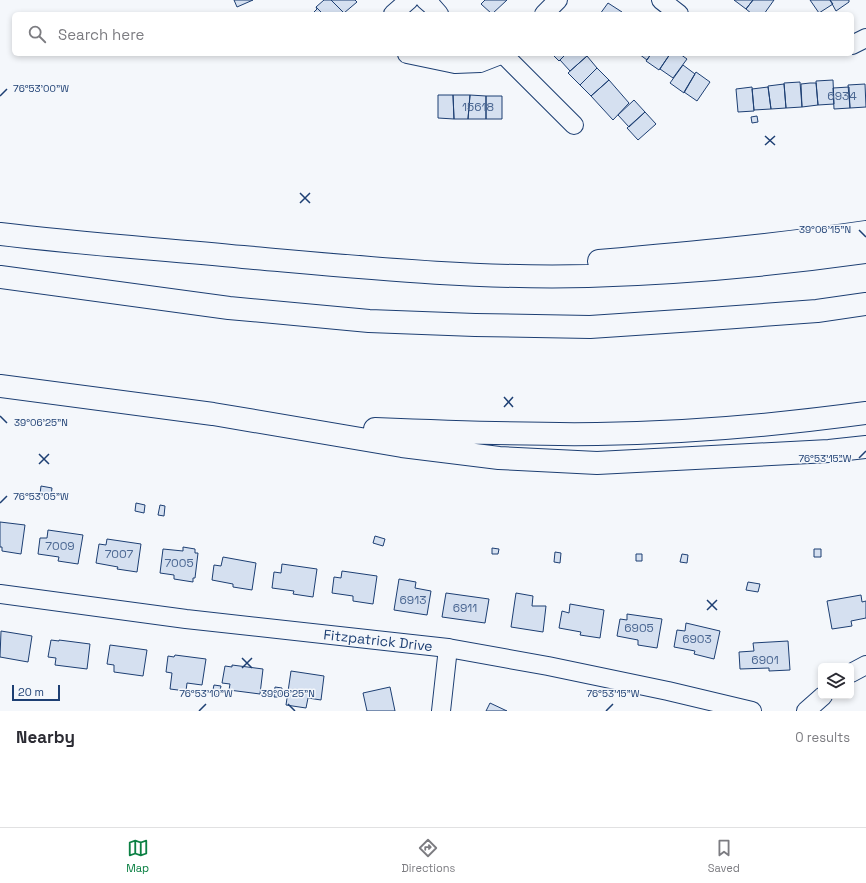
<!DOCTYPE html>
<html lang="en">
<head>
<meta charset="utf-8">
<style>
  :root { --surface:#fff; --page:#f2f2f3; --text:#2b2b33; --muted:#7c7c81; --line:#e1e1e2; --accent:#0b8043 }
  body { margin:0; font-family:"Space Grotesk",sans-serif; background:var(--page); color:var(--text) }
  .controls { position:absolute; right:12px; bottom:12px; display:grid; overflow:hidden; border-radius:6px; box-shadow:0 2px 6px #0003 }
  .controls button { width:36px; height:36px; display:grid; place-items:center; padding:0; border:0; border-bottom:1px solid var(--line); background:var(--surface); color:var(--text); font:20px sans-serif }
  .scale { position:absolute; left:12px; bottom:10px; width:48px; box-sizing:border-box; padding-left:4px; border:2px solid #1d3f73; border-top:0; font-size:11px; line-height:14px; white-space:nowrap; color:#1d3f73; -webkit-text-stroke:3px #f4f7fb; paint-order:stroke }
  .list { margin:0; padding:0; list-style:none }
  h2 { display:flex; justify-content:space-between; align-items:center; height:52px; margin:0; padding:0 16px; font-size:17px }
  h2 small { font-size:13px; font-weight:400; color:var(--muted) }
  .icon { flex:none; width:22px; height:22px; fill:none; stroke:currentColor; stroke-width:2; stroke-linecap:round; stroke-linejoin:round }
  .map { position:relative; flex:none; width:866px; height:711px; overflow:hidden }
  .search { position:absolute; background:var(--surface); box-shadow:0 2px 6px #0003; left:12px; right:12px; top:12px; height:44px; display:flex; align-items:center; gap:10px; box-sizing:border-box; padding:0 14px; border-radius:6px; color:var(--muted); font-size:15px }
  .sheet { height:116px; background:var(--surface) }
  nav { display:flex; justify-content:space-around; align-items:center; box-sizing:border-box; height:56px; border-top:1px solid var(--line); background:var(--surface); font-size:11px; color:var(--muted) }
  nav a { display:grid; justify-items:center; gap:2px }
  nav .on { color:var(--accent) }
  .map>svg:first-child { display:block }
  .building { fill:#d5e0f0; stroke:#1d3f73 }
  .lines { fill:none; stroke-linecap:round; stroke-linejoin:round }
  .minor-casing { stroke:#1d3f73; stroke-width:20 }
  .highway-casing { stroke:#1d3f73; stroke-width:24 }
  .minor { stroke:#f4f7fb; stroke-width:18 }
  .highway { stroke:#f4f7fb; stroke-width:22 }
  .ticks { fill:none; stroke:#1d3f73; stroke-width:1.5 }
  .labels { text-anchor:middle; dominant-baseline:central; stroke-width:3; stroke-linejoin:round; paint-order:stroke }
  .number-label { font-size:12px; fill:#4b6792 }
  .street-label { font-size:14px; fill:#1d3f73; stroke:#f4f7fb }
  .ticks-label { font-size:10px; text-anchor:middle; fill:#1d3f73; stroke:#f4f7fb; stroke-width:3; stroke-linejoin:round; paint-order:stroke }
</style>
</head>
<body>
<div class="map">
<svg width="866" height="711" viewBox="0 0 866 711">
  <rect width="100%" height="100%" fill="#f4f7fb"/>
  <path class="building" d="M 234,0 L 253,0 L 237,7 Z
    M 324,0 L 331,0 L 344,13 L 323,14 L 316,7 Z
    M 331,0 L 355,0 L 357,2 L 344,13 Z
    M 485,0 L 507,0 L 492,14 L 481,4 Z
    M 734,0 L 753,0 L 746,9 Z
    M 753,0 L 774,0 L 764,14 L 752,14 L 746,9 Z
    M 810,0 L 830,0 L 833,4 L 819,13 Z
    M 830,0 L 849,0 L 849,2 L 836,11 Z
    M 608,3 L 622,12 L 620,14 L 600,14 Z
    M 316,7 L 323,14 L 312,14 L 317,9 Z
    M 552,54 L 566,54 L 559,61 Z
    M 566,54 L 586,54 L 587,56 L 570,71 L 560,60 Z
    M 639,54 L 651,54 L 647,60 Z
    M 651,54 L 670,54 L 659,70 L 646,61 Z
    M 670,54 L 680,54 L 687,59 L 673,78 L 660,69 Z
    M 587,56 L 597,68 L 580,85 L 568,73 Z
    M 683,65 L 695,74 L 684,93 L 670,83 Z
    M 597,68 L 609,80 L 591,96 L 580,85 Z
    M 696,72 L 710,82 L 697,101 L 684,92 Z
    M 609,80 L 629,103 L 613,120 L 591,96 Z
    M 833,80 L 834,104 L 818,105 L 816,81 Z
    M 800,82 L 802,107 L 786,108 L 784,83 Z
    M 810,83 L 816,83 L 818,105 L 802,107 L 801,84 Z
    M 784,84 L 786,108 L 771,109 L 768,86 Z
    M 865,84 L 866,107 L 850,108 L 848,85 Z
    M 752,87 L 754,111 L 738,112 L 736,89 Z
    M 768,87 L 771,109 L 754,110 L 752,89 Z
    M 849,87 L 850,108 L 834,109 L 833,88 Z
    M 438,95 L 453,95 L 454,119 L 438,118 Z
    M 453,95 L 470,95 L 468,119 L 454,119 Z
    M 470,95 L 486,96 L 486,119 L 468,119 Z
    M 486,96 L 502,96 L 502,119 L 486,119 Z
    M 634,100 L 645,112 L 629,127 L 618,115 Z
    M 645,112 L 656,124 L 638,140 L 627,128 Z
    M 757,116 L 758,122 L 752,123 L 751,117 Z
    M 41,486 L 52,488 L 51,496 L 40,494 Z
    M 136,503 L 145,505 L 144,513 L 135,511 Z
    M 160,505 L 165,506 L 164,516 L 158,515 Z
    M 0,522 L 25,525 L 21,554 L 2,551 L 2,547 L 0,547 Z
    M 48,530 L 83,535 L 78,564 L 58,561 L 59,557 L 38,554 L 40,538 L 47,538 Z
    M 375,536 L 385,539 L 383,546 L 373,543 Z
    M 107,539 L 141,544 L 137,572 L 117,569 L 118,567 L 96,563 L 99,544 L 106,545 Z
    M 183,547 L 195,549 L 195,553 L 198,553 L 195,578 L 193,578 L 193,582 L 174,579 L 174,575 L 160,573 L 163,549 L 183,551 Z
    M 492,548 L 499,549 L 498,554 L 492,554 Z
    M 814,549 L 821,549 L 821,557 L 814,557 Z
    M 555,552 L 561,553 L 560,563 L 554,562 Z
    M 636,554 L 642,554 L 642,561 L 636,561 Z
    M 682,554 L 688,555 L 687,563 L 680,562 Z
    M 223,557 L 256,563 L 252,590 L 233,587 L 233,584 L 212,580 L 214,565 L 221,566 Z
    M 282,564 L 317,569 L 313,597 L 293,594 L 294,591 L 272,588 L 274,572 L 281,573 Z
    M 342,571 L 377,576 L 373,604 L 353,601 L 353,596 L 332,593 L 334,577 L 341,578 Z
    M 399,579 L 416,582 L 415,588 L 431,591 L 427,615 L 394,610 Z
    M 748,582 L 760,584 L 758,592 L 746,590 Z
    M 446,593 L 489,599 L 485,623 L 442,617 Z
    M 516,593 L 533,596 L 532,606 L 546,606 L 543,632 L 511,627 Z
    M 861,595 L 862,602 L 866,601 L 866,618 L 851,621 L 852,626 L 832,629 L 827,601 Z
    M 570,604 L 604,610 L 600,638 L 580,635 L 581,632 L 559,628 L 562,611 L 569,613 Z
    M 627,614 L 662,619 L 657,648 L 638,645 L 638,640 L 617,636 L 620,619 L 627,620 Z
    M 686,623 L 720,631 L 714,659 L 694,654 L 695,651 L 674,647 L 677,630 L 685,631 Z
    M 1,631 L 32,636 L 28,662 L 0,657 Z
    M 51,640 L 59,641 L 59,640 L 90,644 L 87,669 L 55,665 L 56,658 L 48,657 Z
    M 788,641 L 790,670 L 769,671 L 769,668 L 740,669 L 739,652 L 754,651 L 753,643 Z
    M 110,645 L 147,650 L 143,676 L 114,672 L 114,665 L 107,664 Z
    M 175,655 L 206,659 L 202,685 L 187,683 L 186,691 L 170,689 L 172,673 L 166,672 L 168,656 L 174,657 Z
    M 232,665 L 263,669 L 260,694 L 229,690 L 230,684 L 222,683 L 225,666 L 232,667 Z
    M 291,671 L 324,676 L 321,700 L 308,698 L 306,708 L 286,705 Z
    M 214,685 L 221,686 L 219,695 L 212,694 Z
    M 275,687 L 282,688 L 280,697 L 274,697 Z
    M 390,687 L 395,711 L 367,711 L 363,693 Z
    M 490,703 L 507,711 L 486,711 Z"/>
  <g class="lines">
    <g class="minor-casing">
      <g id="minor">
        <path d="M 425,0 L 432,6 L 439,14"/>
        <path d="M 661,0 L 679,14"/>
        <path d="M 393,14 L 409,0"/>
        <path d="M 544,14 L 558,0"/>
        <path d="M 852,45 L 866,38"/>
        <path d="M 407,54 L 455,64 L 480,63 L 503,54"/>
        <path d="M 503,54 L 574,125"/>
        <path id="s1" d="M 0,594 L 186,619 L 448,648 L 548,666 L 668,691 L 752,711"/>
        <path d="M 851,673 L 866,665"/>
        <path d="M 441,711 L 448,648"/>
        <path d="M 806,711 L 823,696"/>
      </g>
    </g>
    <g class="highway-casing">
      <path id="highway" d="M 0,234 C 81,244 162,249 243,257 C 358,267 473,279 588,276 C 681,273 774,265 866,252
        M 599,261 C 688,253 777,245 866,232
        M 0,277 L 229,308 L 369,321 L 475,325 L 590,327 L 695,320 L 817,311 L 866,304
        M 0,386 L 213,414 L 402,446 L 499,458 L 597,463 L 829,451 L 866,447
        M 375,429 C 449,432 523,435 597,434 C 686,433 777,425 866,413"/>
    </g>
    <use href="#minor" class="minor"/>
    <use href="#highway" class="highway"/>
  </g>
  <path class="ticks" d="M 0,96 L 7,89M 765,136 L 775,145M 765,145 L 775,136M 300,193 L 310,203M 300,203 L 310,193M 859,230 L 866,237M 504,397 L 513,407M 504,407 L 513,397M 0,416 L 7,423M 39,454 L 49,464M 859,458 L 866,451M 39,464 L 49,454M 0,503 L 7,496M 707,600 L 717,610M 707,610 L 717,600M 242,658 L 252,668M 242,668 L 252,658M 288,704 L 295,711M 199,711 L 206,704M 606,711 L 613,704"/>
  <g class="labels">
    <g class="number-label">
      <text x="842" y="96">6934</text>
      <text x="478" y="107">15618</text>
      <text x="60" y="546">7009</text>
      <text x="119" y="554">7007</text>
      <text x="179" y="563">7005</text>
      <text x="413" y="600">6913</text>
      <text x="465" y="608">6911</text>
      <text x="639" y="628">6905</text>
      <text x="697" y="639">6903</text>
      <text x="765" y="660">6901</text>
    </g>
    <g class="street-label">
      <text stroke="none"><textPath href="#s1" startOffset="381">Fitzpatrick Drive</textPath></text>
    </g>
  </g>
  <g class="ticks-label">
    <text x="41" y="92">76°53'00"W</text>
    <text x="825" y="233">39°06'15"N</text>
    <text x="41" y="426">39°06'25"N</text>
    <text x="825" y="462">76°53'15"W</text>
    <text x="41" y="500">76°53'05"W</text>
    <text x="206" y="697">76°53'10"W</text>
    <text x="613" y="697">76°53'15"W</text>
    <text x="288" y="697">39°06'25"N</text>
  </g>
</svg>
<div class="controls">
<button><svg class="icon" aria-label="layers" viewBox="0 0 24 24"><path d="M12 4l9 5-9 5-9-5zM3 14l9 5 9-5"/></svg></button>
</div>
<div class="scale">20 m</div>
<div class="search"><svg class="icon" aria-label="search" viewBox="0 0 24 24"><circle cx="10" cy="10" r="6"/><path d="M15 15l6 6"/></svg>Search here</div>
</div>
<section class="sheet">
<h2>Nearby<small>0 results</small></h2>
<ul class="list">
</ul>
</section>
<nav>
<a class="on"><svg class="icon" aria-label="map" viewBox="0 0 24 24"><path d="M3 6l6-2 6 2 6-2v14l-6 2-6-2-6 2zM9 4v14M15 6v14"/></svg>Map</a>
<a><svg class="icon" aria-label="directions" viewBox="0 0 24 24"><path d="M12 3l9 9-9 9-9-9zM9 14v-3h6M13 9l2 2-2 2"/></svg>Directions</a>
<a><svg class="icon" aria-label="saved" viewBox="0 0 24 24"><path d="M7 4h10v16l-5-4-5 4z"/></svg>Saved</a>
</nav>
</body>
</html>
